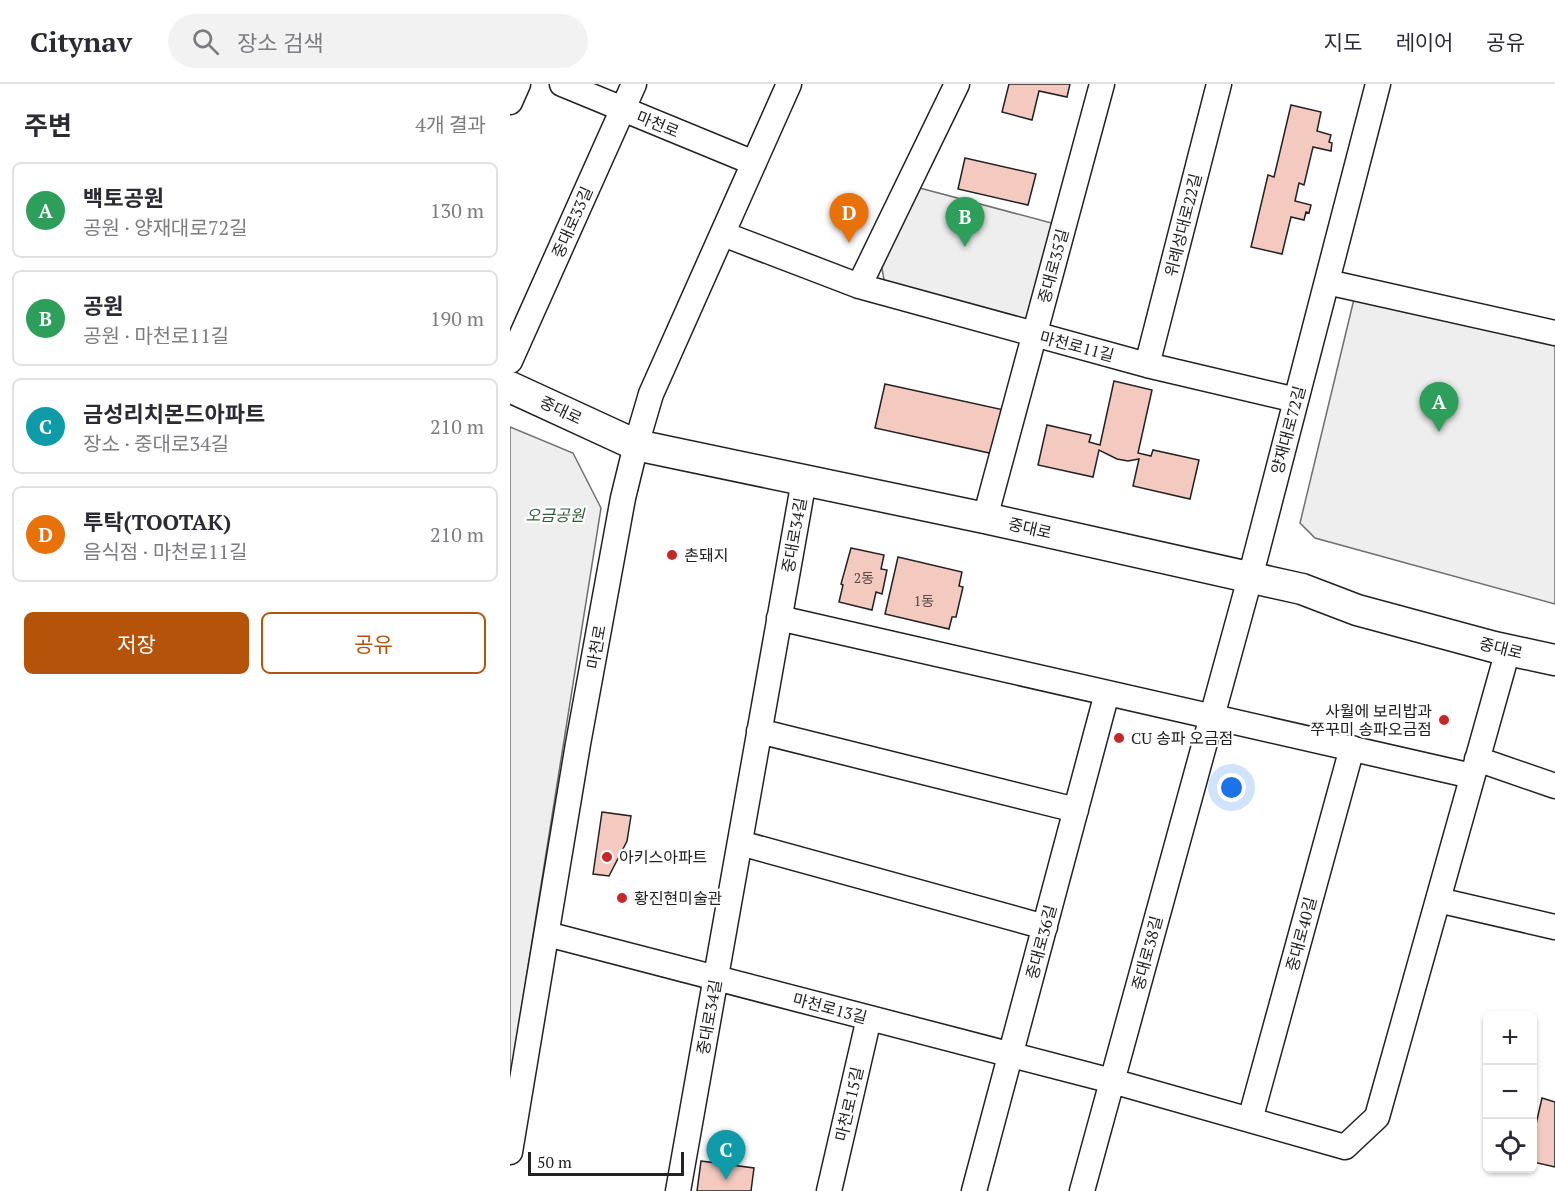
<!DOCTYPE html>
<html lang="ko">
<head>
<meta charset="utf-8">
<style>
  :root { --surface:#fff; --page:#f2f2f3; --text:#2b2b33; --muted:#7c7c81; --line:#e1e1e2; --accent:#b45309 }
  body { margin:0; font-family:"PT Serif","Noto Sans KR",serif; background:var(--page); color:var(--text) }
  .controls { position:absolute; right:18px; bottom:18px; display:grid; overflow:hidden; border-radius:9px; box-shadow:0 2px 4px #0004 }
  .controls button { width:54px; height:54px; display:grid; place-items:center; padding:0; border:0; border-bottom:2px solid var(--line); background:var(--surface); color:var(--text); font:30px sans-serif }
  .scale { position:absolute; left:18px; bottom:15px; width:156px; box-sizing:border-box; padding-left:6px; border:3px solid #222; border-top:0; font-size:16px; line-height:21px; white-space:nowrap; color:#222; -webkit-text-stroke:4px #fff; paint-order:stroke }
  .you { position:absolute; left:722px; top:704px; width:21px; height:21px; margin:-15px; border:4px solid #fff; border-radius:50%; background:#1a73e8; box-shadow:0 0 0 9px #1a73e833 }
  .badge { display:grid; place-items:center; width:39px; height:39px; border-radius:50%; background:var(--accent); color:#fff; font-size:20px; font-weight:700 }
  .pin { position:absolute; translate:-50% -50px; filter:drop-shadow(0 2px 3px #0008) }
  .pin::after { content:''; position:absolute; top:32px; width:21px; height:18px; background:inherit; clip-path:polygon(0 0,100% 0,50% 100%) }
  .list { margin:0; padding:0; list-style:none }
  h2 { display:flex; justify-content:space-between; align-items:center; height:78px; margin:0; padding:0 24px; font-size:26px }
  h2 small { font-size:20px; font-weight:400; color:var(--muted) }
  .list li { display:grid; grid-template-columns:39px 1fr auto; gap:18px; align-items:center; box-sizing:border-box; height:96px; margin:0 12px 12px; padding:0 12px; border:2px solid var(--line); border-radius:9px }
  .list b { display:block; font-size:22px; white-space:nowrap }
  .list p { margin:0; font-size:20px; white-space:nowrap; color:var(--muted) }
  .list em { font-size:20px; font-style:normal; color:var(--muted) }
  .actions { display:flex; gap:12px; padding:18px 24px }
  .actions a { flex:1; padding:14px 0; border:2px solid var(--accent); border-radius:9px; text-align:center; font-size:21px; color:var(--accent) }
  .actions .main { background:var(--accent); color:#fff }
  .icon { flex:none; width:33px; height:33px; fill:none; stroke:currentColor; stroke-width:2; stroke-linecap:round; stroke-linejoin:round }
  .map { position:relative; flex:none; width:1045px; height:1107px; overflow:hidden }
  header { display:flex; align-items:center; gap:36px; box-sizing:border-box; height:84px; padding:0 30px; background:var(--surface); border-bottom:2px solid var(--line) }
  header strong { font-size:28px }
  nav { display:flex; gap:33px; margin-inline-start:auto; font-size:21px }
  .search { width:420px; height:54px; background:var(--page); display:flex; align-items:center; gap:15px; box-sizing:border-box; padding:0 21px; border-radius:33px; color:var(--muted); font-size:22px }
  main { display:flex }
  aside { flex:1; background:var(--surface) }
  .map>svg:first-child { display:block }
  .green { fill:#eee; stroke:#6f6f6f; stroke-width:1.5 }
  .building { fill:#f3c9c0; stroke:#222; stroke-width:1.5 }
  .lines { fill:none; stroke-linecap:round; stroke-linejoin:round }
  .minor-casing { stroke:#222; stroke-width:27 }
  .major-casing { stroke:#222; stroke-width:33 }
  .minor { stroke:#fff; stroke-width:24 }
  .major { stroke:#fff; stroke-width:30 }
  .poi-dot { fill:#c62828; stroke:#fff; stroke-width:2 }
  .labels { text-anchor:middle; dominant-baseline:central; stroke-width:4.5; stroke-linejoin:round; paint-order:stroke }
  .number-label { font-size:14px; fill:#564c4a }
  .street-label { font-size:16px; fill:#222; stroke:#fff }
  .park-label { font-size:16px; font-style:italic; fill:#2f5e38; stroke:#fff }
  .poi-label { font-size:16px; fill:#222; stroke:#fff; text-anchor:start }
</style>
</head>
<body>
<header>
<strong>Citynav</strong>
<div class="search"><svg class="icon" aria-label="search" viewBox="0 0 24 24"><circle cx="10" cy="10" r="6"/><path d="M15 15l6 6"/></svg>장소 검색</div>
<nav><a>지도</a><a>레이어</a><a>공유</a></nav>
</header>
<main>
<aside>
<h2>주변<small>4개 결과</small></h2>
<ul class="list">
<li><span class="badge" style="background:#2e9e5b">A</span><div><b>백토공원</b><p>공원 · 양재대로72길</p></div><em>130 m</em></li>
<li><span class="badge" style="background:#2e9e5b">B</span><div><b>공원</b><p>공원 · 마천로11길</p></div><em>190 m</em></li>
<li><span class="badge" style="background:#0f9aa8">C</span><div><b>금성리치몬드아파트</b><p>장소 · 중대로34길</p></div><em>210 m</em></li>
<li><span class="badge" style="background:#e8710a">D</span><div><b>투탁(TOOTAK)</b><p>음식점 · 마천로11길</p></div><em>210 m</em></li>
</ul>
<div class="actions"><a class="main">저장</a><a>공유</a></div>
</aside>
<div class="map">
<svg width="1045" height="1107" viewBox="0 0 1045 1107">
  <rect width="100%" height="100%" fill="#fff"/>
  <path class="green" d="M 406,103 L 549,141 L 523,241 L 375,201 L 371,179 Z
    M 845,211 L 1045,256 L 1045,520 L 805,454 L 790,439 Z
    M 0,343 L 63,369 L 91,424 L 0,996 Z"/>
  <path class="building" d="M 499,0 L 560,0 L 557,13 L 529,7 L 522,36 L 492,28 Z
    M 781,21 L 811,28 L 807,47 L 821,51 L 819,58 L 822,59 L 821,67 L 803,63 L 794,101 L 789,99 L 785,117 L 801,121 L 799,129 L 796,128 L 794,136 L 781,133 L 772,170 L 741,163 L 758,91 L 764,93 Z
    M 455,74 L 526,90 L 518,121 L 448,105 Z
    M 604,297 L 642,306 L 628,369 L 641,372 L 643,366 L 689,376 L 680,415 L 623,402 L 629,375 L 618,377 L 607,375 L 589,366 L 583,393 L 528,381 L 537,341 L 581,351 L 579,358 L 590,361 Z
    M 375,300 L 494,326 L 484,370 L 365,344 Z
    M 341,464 L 374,471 L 371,485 L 377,486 L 372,510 L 366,508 L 362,526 L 329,518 L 333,501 L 331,500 Z
    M 388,473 L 452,488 L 449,502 L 453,503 L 446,533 L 442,533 L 439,545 L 375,530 Z
    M 92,728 L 121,732 L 117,757 L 99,792 L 83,790 Z
    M 1032,1014 L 1045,1018 L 1045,1083 L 1023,1078 L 1023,1053 Z
    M 191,1077 L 244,1084 L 241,1107 L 187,1107 Z"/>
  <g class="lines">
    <g class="minor-casing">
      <path id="minor" d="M 52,0 L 244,79
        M 0,18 L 8,0
        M 213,150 L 349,202 L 637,281 L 786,316
        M 817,198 L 1045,249
        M 349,202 L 447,0
        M 0,277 L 124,0
        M 637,281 L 709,0
        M 475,434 L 592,0
        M 269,534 L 962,692
        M 249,647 L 566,726
        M 967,675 L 1045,702
        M 230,759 L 535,843
        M 928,816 L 1045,843
        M 37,850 L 602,997 L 835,1063 L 867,1033 L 998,566
        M 740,1036 L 842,664
        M 0,1068 L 68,660 L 113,414 L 126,361 L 141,310 L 279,0
        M 168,1107 L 294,396
        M 319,1107 L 359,934
        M 464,1107 L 597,609
        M 572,1107 L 740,494 L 868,0"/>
    </g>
    <g class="major-casing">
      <path id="major" d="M 0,303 L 126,361 L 475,434 L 792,505 L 847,526 L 984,563 L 1045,576"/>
    </g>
    <use href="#minor" class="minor"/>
    <use href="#major" class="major"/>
  </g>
  <g class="poi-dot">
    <circle cx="162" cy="471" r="6"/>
    <circle cx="934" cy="636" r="6"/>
    <circle cx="609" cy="654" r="6"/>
    <circle cx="97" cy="773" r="6"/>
    <circle cx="112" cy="814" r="6"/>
  </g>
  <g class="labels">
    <g class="number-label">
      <text x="354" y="493">2동</text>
      <text x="414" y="516">1동</text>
    </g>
    <g class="street-label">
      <text transform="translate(148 40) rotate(22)">마천로</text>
      <text transform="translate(62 138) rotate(-66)">중대로33길</text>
      <text transform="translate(673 141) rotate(-76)">위례성대로22길</text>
      <text transform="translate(543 182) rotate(-75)">중대로35길</text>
      <text transform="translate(567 262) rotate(15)">마천로11길</text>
      <text transform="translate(51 326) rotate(25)">중대로</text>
      <text transform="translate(778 346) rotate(-75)">양재대로72길</text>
      <text transform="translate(520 444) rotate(13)">중대로</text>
      <text transform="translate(284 451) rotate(-80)">중대로34길</text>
      <text transform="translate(86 563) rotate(-80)">마천로</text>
      <text transform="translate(991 564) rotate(14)">중대로</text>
      <text transform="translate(791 850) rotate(-75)">중대로40길</text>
      <text transform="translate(531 858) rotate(-75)">중대로36길</text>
      <text transform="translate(637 869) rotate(-75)">중대로38길</text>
      <text transform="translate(320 924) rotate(15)">마천로13길</text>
      <text transform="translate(199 933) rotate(-80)">중대로34길</text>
      <text transform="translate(339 1020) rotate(-77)">마천로15길</text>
    </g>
    <g class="park-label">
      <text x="45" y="431">오금공원</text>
    </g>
    <g class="poi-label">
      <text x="174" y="471">촌돼지</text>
      <text x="922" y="627" text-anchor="end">사월에 보리밥과<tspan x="922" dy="18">쭈꾸미 송파오금점</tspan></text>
      <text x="621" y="654">CU 송파 오금점</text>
      <text x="109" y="773">아키스아파트</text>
      <text x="124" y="814">황진현미술관</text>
    </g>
  </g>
</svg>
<div class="controls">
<button>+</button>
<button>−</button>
<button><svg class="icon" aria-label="locate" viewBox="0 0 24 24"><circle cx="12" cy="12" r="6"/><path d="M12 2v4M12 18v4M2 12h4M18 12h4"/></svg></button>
</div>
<div class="scale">50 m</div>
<div class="you"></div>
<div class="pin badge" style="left:929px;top:348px;background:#2e9e5b">A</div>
<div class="pin badge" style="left:455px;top:163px;background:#2e9e5b">B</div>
<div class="pin badge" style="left:216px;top:1096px;background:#0f9aa8">C</div>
<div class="pin badge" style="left:339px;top:159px;background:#e8710a">D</div>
</div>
</main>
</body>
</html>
